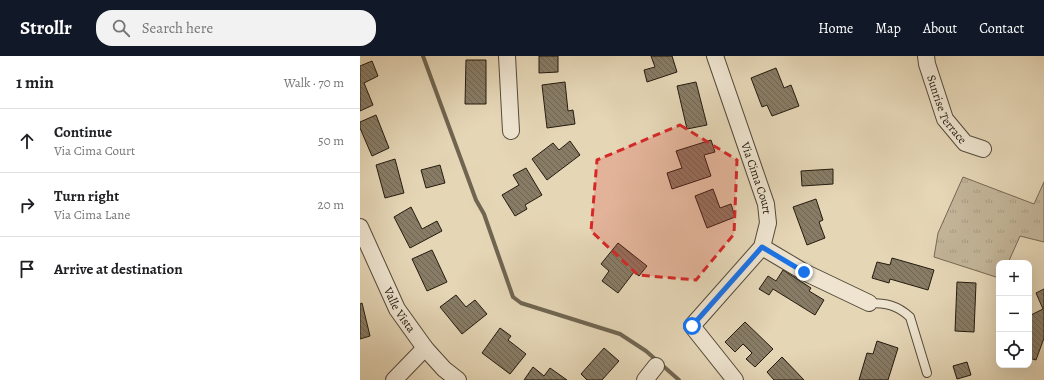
<!DOCTYPE html>
<html lang="en">
<head>
<meta charset="utf-8">
<style>
  :root { --surface:#fff; --page:#f2f2f2; --text:#202124; --muted:#757577; --line:#e0e0e0; --accent:#111827 }
  body { margin:0; font-family:Alegreya,serif; background:var(--page); color:var(--text) }
  .controls { position:absolute; right:12px; bottom:12px; display:grid; overflow:hidden; border-radius:8px; box-shadow:0 4px 16px #0002 }
  .controls button { width:36px; height:36px; display:grid; place-items:center; padding:0; border:0; border-bottom:1px solid var(--line); background:var(--surface); color:var(--text); font:20px sans-serif }
  .stop { position:absolute; width:12px; height:12px; margin:-9px; border:3px solid #1a73e8; border-radius:50%; background:#fff }
  .stop.end { background:#1a73e8; border-color:#fff; box-shadow:0 1px 4px #0008 }
  .list { margin:0; padding:0; list-style:none }
  h2 { display:flex; justify-content:space-between; align-items:center; height:52px; margin:0; padding:0 16px; font-size:17px }
  h2 small { font-size:13px; font-weight:400; color:var(--muted) }
  .list li { display:grid; grid-template-columns:26px 1fr auto; gap:12px; align-items:center; box-sizing:border-box; height:64px; padding:0 16px; border-top:1px solid var(--line) }
  .list b { display:block; font-size:15px; white-space:nowrap }
  .list p { margin:0; font-size:13px; white-space:nowrap; color:var(--muted) }
  .list em { font-size:13px; font-style:normal; color:var(--muted) }
  .icon { flex:none; width:22px; height:22px; fill:none; stroke:currentColor; stroke-width:2; stroke-linecap:round; stroke-linejoin:round }
  .map { position:relative; flex:none; width:684px; height:324px; overflow:hidden }
  header { display:flex; align-items:center; gap:24px; box-sizing:border-box; height:56px; padding:0 20px; background:var(--accent); color:#fff }
  header strong { font-size:19px }
  nav { display:flex; gap:22px; margin-inline-start:auto; font-size:14px }
  .search { width:280px; height:36px; background:var(--page); display:flex; align-items:center; gap:10px; box-sizing:border-box; padding:0 14px; border-radius:16px; color:var(--muted); font-size:15px }
  main { display:flex }
  aside { flex:1; background:var(--surface) }
  .map>svg:first-child { display:block }
  .grass { fill:url(#grass-tufts); stroke:#746854 }
  .lines { fill:none; stroke-linecap:round; stroke-linejoin:round }
  .stream { stroke:#706551; stroke-width:4 }
  .building { fill:url(#building-back-hatch); stroke:#241b0f }
  .service-casing { stroke:#544a39; stroke-width:10 }
  .minor-casing { stroke:#544a39; stroke-width:18 }
  .service { stroke:#eee4d0; stroke-width:8 }
  .minor { stroke:#eee4d0; stroke-width:16 }
  .route { stroke:#1a73e8; stroke-width:5 }
  .marked { fill:#d62828; fill-opacity:0.2; stroke:#d62828; stroke-width:3; stroke-dasharray:8 5; stroke-linejoin:round }
  .labels { text-anchor:middle; dominant-baseline:central; stroke-width:3; stroke-linejoin:round; paint-order:stroke }
  .street-label { font-size:12px; fill:#241b0f; stroke:#eee4d0 }
</style>
</head>
<body>
<header>
<strong>Strollr</strong>
<div class="search"><svg class="icon" aria-label="search" viewBox="0 0 24 24"><circle cx="10" cy="10" r="6"/><path d="M15 15l6 6"/></svg>Search here</div>
<nav><a>Home</a><a>Map</a><a>About</a><a>Contact</a></nav>
</header>
<main>
<aside>
<h2>1 min<small>Walk · 70 m</small></h2>
<ul class="list">
<li><svg class="icon" aria-label="ahead" viewBox="0 0 24 24"><path d="M12 20V5M6 11l6-6 6 6"/></svg><div><b>Continue</b><p>Via Cima Court</p></div><em>50 m</em></li>
<li><svg class="icon" aria-label="right" viewBox="0 0 24 24"><path d="M7 20v-9h11M14 6l5 5-5 5"/></svg><div><b>Turn right</b><p>Via Cima Lane</p></div><em>20 m</em></li>
<li><svg class="icon" aria-label="arrive" viewBox="0 0 24 24"><path d="M6 21V4h12l-3 4 3 4H6"/></svg><div><b>Arrive at destination</b></div></li>
</ul>
</aside>
<div class="map">
<svg width="684" height="324" viewBox="0 0 684 324">
  <defs>
    <pattern id="grass-tufts" width="24" height="20" patternUnits="userSpaceOnUse"><rect width="24" height="20" fill="#c4b69a"/><path d="M3 7l-1-3M5 7V3M7 7l1-3M15 17l-1-3M17 17v-4M19 17l1-3" fill="none" stroke="#a89c84"/></pattern>
    <pattern id="building-back-hatch" width="6" height="6" patternUnits="userSpaceOnUse"><rect width="6" height="6" fill="#887c66"/><path d="M-1 5l2 2M0 0l6 6M5-1l2 2" fill="none" stroke="#6f6552"/></pattern>
  </defs>
  <rect width="100%" height="100%" fill="#e5d6b6"/>
  <filter id="stains"><feTurbulence type="fractalNoise" baseFrequency=".005" numOctaves="4"/><feColorMatrix values="0 0 0 0 .2 0 0 0 0 .09 0 0 0 0 .02 0 0 0 .5 -.17"/></filter>
  <radialGradient id="worn" r=".72"><stop offset=".6" stop-color="#630" stop-opacity="0"/><stop offset="1" stop-color="#630" stop-opacity=".3"/></radialGradient>
  <path class="grass" d="M 603,121 L 674,148 L 684,126 L 684,186 L 660,180 L 648,207 L 639,207 L 639,222 L 574,201 L 578,177 Z"/>
  <g class="lines">
    <path class="stream" d="M 63,0 L 116,144 L 124,158 L 153,241 L 161,247 L 260,278 L 286,295 L 319,324"/>
  </g>
  <path class="building" d="M 179,0 L 198,0 L 198,16 L 179,17 Z
    M 291,0 L 312,0 L 317,16 L 287,26 L 284,14 L 295,11 Z
    M 106,4 L 126,4 L 126,48 L 105,48 Z
    M 12,5 L 18,20 L 4,27 L 13,49 L 0,55 L 0,10 Z
    M 416,12 L 424,32 L 431,29 L 439,50 L 412,60 L 407,49 L 402,51 L 391,22 Z
    M 205,26 L 208,55 L 213,54 L 215,68 L 187,72 L 182,29 Z
    M 336,26 L 347,69 L 327,73 L 317,30 Z
    M 16,59 L 29,92 L 12,100 L 0,72 L 0,66 Z
    M 351,84 L 355,96 L 344,99 L 351,120 L 312,133 L 307,117 L 322,112 L 316,95 Z
    M 210,85 L 220,99 L 187,124 L 172,103 L 193,87 L 199,94 Z
    M 35,103 L 44,137 L 25,142 L 16,109 Z
    M 80,109 L 85,127 L 66,132 L 61,114 Z
    M 166,112 L 182,139 L 165,149 L 167,153 L 155,160 L 142,139 L 159,129 L 153,119 Z
    M 473,113 L 473,128 L 442,130 L 441,115 Z
    M 353,133 L 360,152 L 371,148 L 375,161 L 347,172 L 335,140 Z
    M 456,143 L 463,164 L 459,166 L 465,182 L 447,189 L 433,151 Z
    M 51,151 L 62,173 L 77,165 L 82,175 L 50,192 L 34,161 Z
    M 258,187 L 287,210 L 279,220 L 274,216 L 258,237 L 242,225 L 249,215 L 241,208 Z
    M 72,194 L 87,226 L 67,235 L 52,203 Z
    M 532,202 L 574,214 L 568,234 L 530,223 L 529,227 L 512,222 L 517,206 L 530,209 Z
    M 423,214 L 451,232 L 449,235 L 464,244 L 455,259 L 413,233 L 409,239 L 399,233 L 408,220 L 416,225 Z
    M 597,226 L 616,227 L 614,276 L 595,275 Z
    M 684,233 L 684,282 L 676,304 L 669,302 L 669,260 L 683,253 L 676,237 Z
    M 96,239 L 106,251 L 115,244 L 127,258 L 102,278 L 80,251 Z
    M 2,247 L 10,280 L 0,283 L 0,248 Z
    M 385,266 L 413,293 L 395,311 L 386,303 L 392,297 L 383,288 L 375,296 L 365,286 Z
    M 140,272 L 151,280 L 148,284 L 166,298 L 150,318 L 122,297 Z
    M 517,285 L 538,292 L 528,324 L 499,324 L 507,297 L 513,298 Z
    M 244,292 L 259,305 L 242,324 L 227,324 L 221,318 Z
    M 422,301 L 444,324 L 414,324 L 407,316 Z
    M 607,306 L 611,319 L 597,323 L 593,310 Z
    M 173,311 L 184,320 L 190,312 L 207,324 L 164,324 Z"/>
  <g class="lines">
    <g class="service-casing">
      <path id="service" d="M 509,247 C 526,247 537,249 550,261 L 567,317"/>
    </g>
    <g class="minor-casing">
      <g id="minor">
        <path d="M 147,0 L 151,75"/>
        <path id="s1" d="M 355,0 L 406,148 L 408,167 L 402,191 L 332,270 L 375,324"/>
        <path id="s2" d="M 566,0 L 567,8 L 585,63 L 605,87 L 623,93"/>
        <path id="s3" d="M 0,171 L 37,253 L 65,292 L 84,313 L 98,324"/>
        <path d="M 402,191 L 444,216 L 509,247"/>
        <path d="M 34,324 L 65,292"/>
        <path d="M 285,324 L 296,310"/>
      </g>
    </g>
    <use href="#service" class="service"/>
    <use href="#minor" class="minor"/>
  </g>
  <g class="lines">
    <path class="route" d="M 332,270 L 402,191 L 444,216"/>
  </g>
  <path class="marked" d="M 320,69 L 377,104 L 374,178 L 336,224 L 278,219 L 231,175 L 237,104 Z"/>
  <g class="labels">
    <g class="street-label">
      <text stroke="none"><textPath href="#s2" startOffset="58">Sunrise Terrace</textPath></text>
      <text stroke="none"><textPath href="#s1" startOffset="129">Via Cima Court</textPath></text>
      <text stroke="none"><textPath href="#s3" startOffset="92">Valle Vista</textPath></text>
    </g>
  </g>
  <rect width="100%" height="100%" filter="url(#stains)"/>
  <rect width="100%" height="100%" fill="url(#worn)"/>
</svg>
<div class="controls">
<button>+</button>
<button>−</button>
<button><svg class="icon" aria-label="locate" viewBox="0 0 24 24"><circle cx="12" cy="12" r="6"/><path d="M12 2v4M12 18v4M2 12h4M18 12h4"/></svg></button>
</div>
<div class="stop" style="left:332px;top:270px"></div>
<div class="stop end" style="left:444px;top:216px"></div>
</div>
</main>
</body>
</html>
